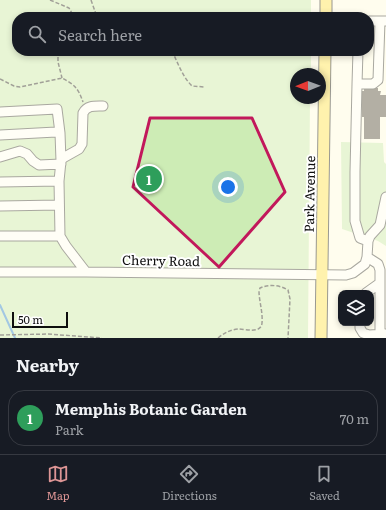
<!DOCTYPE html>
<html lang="en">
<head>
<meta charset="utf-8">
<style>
  :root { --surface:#171b24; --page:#20242c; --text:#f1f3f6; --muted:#9ea1a6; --line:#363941; --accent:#dd9595 }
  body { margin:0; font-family:Literata,serif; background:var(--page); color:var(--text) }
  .controls { position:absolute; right:12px; bottom:12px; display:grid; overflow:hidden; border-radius:8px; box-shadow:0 2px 6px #0003 }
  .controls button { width:36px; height:36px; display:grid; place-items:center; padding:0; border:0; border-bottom:1px solid var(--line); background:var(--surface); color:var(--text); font:20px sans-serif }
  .compass { position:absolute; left:290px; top:68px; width:36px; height:36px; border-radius:50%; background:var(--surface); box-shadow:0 2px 6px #0003; rotate:269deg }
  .scale { position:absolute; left:12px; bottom:10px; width:56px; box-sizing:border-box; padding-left:4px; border:2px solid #0e0e0e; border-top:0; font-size:11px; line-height:14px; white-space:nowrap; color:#0e0e0e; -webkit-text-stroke:3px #fff; paint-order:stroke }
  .you { position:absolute; left:228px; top:187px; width:14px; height:14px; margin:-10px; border:3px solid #fff; border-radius:50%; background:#1a73e8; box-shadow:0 0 0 6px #1a73e833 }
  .badge { display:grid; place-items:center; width:26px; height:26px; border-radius:50%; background:var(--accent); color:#fff; font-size:13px; font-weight:700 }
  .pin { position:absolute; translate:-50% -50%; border:2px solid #fff; box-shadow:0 1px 4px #0006 }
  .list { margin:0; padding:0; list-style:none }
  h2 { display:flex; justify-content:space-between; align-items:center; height:52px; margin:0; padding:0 16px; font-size:17px }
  h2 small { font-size:13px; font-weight:400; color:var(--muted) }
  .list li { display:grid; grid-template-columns:26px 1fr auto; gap:12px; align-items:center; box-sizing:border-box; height:56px; margin:0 8px 8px; padding:0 8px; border:1px solid var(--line); border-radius:16px }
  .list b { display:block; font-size:15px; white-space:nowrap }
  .list p { margin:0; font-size:13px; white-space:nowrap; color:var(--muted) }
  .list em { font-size:13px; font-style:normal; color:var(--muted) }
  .icon { flex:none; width:22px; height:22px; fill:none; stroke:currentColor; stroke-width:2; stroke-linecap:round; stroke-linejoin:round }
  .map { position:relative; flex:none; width:386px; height:338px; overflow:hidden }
  .search { position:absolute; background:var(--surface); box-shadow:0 2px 6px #0003; left:12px; right:12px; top:12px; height:44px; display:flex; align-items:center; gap:10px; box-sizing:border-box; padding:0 14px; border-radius:16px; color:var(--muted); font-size:15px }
  .sheet { height:116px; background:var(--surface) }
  nav { display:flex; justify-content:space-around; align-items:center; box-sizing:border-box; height:56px; border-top:1px solid var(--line); background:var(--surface); font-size:11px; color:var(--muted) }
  nav a { display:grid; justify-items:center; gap:2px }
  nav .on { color:var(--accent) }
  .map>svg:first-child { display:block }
  .green { fill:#cdecb5 }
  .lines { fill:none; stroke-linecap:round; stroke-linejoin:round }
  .stream { stroke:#3387d5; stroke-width:2 }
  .building { fill:#575049 }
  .minor-casing { stroke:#414141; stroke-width:11 }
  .major-casing { stroke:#1f1f1f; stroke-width:13 }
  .path { stroke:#303030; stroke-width:1.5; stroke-dasharray:4 2; stroke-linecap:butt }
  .minor { stroke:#fff; stroke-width:9 }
  .major { stroke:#ffe55e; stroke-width:11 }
  .marked { fill:none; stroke:#c2185b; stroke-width:3; stroke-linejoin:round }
  .labels { text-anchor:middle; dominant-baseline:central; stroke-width:4; stroke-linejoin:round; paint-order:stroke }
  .street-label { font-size:13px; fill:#0e0e0e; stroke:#fff }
</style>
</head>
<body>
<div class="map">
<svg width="386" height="338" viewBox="0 0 386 338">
  <rect width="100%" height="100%" fill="#fffdee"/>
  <path class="green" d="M 0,0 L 311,0 L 311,17 L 17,17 L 17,51 L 311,51 L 311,74 L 296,74 L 296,98 L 310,98 L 308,338 L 0,338 Z
    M 341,142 L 383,143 L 384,162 L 386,164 L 386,246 L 378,241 L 342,229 Z"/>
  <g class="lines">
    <path class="stream" d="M 0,305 L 15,338"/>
  </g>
  <path class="building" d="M 364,88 L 378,88 L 378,91 L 381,91 L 380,95 L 386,95 L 386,117 L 380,117 L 380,139 L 364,139 L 364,117 L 362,117 L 362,91 L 364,91 Z"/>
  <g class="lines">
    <g class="minor-casing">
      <path id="minor" d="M 369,21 L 385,21
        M 358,51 L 357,84 L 373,84 L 378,80 L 380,21
        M 357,84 L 355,172 L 355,221 L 360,238 L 368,241
        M 0,112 L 57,109 L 60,133 L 61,161
        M 0,135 L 56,132 L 60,133
        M 0,157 L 20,151 L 27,154 L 33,161 L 39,165 L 61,164
        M 0,182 L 59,181
        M 0,206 L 59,205
        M 0,236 L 60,236
        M 367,257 L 378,264 L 380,270 L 380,334
        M 0,272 L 86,272 L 346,275 L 353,273 L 365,264 L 367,257 L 368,241 L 370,236 L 380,225 L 386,197
        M 86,272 L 66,246 L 60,236 L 59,181 L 61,161 L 63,158 L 79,149 L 82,144 L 83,113 C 87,105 95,106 103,106
        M 366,293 L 380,283
        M 360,323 L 360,328 L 363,333 L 369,335 L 385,334"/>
    </g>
    <g class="major-casing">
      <path id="major" d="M 326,17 L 326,0
        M 321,338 L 325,51"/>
    </g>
    <path class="path" d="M 50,0 L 69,8 L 74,17
      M 91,0 L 97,17
      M 58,51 L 58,62 L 62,78
      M 172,51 C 178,63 182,76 192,86 L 204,87
      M 0,79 L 14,86 L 20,87 L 62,78 C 75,85 78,88 83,102
      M 0,335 L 48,334 L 102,338
      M 218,338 C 224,333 230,330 238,329 C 246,329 261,334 262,323 C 263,312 259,301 259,291 L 260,288 C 269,284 280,285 288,290 L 290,299 L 288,338"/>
    <use href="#minor" class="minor"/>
    <use href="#major" class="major"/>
  </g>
  <path d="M0 0H386V338H0ZM 150,118 L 252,118 L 285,192 L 219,267 L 133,187 Z" fill="#fffdee" fill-opacity=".55" fill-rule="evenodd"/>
  <path class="marked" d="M 150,118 L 252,118 L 285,192 L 219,267 L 133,187 Z"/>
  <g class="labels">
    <g class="street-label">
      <text transform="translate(309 194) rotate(-89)">Park Avenue</text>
      <text transform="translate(161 260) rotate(1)">Cherry Road</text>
    </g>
  </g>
</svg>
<div class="controls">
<button><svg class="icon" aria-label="layers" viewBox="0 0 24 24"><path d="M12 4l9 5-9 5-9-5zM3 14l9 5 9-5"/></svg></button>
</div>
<svg class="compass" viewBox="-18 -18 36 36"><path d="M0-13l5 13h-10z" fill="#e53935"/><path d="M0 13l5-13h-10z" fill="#9ea1a6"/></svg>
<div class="scale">50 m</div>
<div class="you"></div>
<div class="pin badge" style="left:149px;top:179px;background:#2e9e5b">1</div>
<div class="search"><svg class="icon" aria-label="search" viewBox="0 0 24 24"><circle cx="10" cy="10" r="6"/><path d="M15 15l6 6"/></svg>Search here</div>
</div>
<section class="sheet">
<h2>Nearby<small></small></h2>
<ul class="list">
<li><span class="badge" style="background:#2e9e5b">1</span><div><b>Memphis Botanic Garden</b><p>Park</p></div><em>70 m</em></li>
</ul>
</section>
<nav>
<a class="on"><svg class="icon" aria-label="map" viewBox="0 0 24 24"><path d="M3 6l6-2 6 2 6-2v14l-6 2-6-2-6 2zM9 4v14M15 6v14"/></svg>Map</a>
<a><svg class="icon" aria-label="directions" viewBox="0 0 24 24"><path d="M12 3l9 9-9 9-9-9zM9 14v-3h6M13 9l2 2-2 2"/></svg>Directions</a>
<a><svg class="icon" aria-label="saved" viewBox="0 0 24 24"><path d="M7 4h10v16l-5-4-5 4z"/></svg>Saved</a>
</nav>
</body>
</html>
